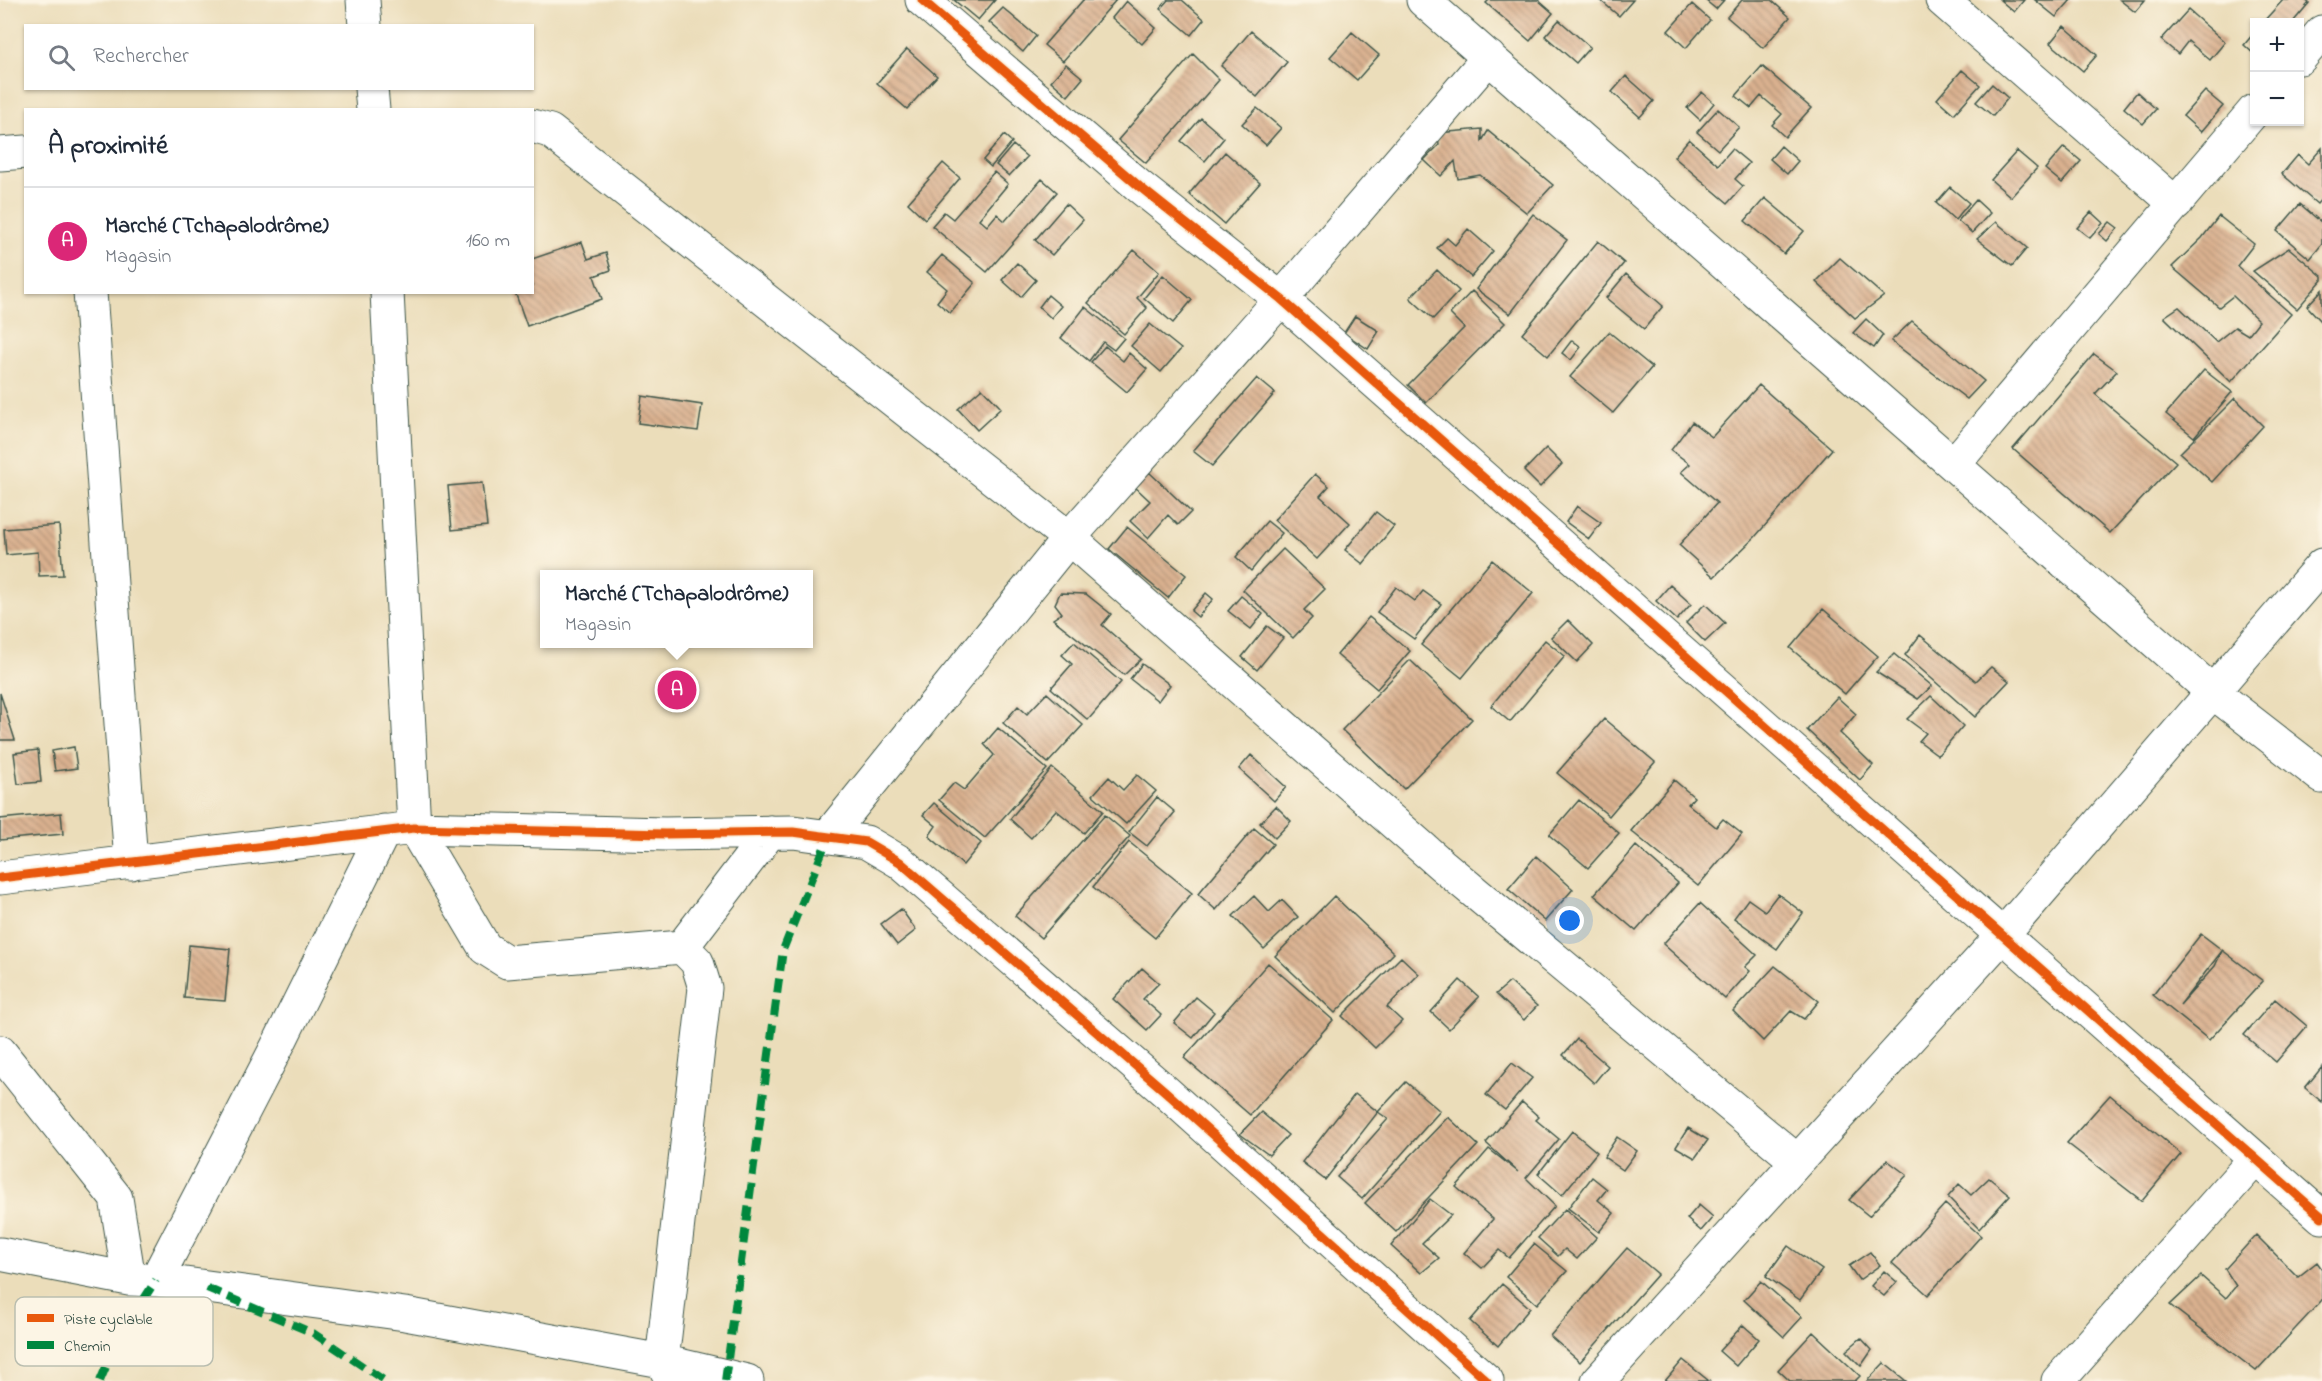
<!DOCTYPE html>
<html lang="fr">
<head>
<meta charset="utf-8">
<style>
  :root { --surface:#fff; --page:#f2f2f3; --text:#1f2937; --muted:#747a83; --line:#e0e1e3; --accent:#db2777 }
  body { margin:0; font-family:"Indie Flower",sans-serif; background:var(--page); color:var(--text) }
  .controls { position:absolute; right:18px; top:18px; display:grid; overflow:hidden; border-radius:0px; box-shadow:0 2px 4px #0004 }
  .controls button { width:54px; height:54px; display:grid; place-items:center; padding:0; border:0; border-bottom:2px solid var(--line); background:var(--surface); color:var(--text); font:30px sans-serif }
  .you { position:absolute; left:1570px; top:921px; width:21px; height:21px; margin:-15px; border:4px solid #fff; border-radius:50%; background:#1a73e8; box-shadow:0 0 0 9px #1a73e833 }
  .badge { display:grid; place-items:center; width:39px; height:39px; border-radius:50%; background:var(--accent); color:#fff; font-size:20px; font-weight:700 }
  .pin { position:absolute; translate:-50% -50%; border:3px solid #fff; box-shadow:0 2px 6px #0006 }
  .popup { position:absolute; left:540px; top:570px; width:273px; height:78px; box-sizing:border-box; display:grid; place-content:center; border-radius:0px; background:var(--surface); filter:drop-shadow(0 2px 4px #0005); font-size:20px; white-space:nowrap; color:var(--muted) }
  .popup b { font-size:22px; color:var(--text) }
  .popup::after { content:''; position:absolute; left:50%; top:100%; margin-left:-12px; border:12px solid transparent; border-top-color:var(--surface) }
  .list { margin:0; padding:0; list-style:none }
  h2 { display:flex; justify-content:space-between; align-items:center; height:78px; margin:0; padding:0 24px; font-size:26px }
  h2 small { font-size:20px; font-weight:400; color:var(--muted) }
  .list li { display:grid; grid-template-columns:39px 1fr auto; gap:18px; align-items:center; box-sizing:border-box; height:108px; padding:0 24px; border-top:2px solid var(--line) }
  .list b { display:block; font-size:22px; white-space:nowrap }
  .list p { margin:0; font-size:20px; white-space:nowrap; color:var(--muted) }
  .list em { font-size:20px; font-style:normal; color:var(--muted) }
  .icon { flex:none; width:33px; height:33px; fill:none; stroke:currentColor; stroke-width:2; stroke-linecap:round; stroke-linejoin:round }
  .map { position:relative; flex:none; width:2322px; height:1381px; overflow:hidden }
  .search { position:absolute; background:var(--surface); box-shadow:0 2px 4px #0004; left:24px; top:24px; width:510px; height:66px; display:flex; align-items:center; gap:15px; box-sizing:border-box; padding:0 21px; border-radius:0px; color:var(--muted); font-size:22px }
  .panel { position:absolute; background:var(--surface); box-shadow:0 2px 4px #0004; left:24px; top:108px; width:510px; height:186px; border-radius:0px }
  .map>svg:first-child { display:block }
  .building { fill:url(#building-back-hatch); fill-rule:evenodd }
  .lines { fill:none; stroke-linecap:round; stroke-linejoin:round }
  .minor-casing { stroke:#3e5548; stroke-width:35 }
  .minor { stroke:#fff; stroke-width:33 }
  .quiet { stroke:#00873e; stroke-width:8; stroke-dasharray:15 8; stroke-linecap:butt }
  .cycleway-casing { stroke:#fcf5e5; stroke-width:13 }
  .cycleway { stroke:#e8590c; stroke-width:9 }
  .key { fill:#fcf5e5; stroke:#babeb0; stroke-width:1.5 }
  .key-label { font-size:16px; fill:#1f3d34 }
</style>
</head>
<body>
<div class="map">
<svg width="2322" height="1381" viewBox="0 0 2322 1381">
  <defs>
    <pattern id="building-back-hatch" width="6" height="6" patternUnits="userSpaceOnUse" patternTransform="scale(1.5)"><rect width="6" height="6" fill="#dab18f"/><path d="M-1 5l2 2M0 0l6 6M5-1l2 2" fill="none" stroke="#b09176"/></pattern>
  </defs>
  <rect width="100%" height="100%" fill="#fcf5e5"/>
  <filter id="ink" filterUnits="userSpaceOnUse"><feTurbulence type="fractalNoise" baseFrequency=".0167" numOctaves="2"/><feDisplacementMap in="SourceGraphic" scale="12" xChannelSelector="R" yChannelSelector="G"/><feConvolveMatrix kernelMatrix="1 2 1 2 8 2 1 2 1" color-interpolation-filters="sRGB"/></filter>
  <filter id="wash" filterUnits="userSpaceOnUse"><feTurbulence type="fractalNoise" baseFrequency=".008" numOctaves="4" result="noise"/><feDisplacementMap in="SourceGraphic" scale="24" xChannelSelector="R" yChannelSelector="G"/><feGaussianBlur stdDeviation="1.35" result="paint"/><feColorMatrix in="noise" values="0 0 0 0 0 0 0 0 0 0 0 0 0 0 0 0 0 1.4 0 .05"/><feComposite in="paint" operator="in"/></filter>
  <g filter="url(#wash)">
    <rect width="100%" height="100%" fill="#ebddba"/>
    <g id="blocks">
      <path class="building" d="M 954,0 L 995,0 L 978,20 Z
        M 1083,0 L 1116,0 L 1063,61 L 1044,45 Z
        M 1168,0 L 1182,0 L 1204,19 L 1191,35 L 1160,9 Z
        M 1489,0 L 1538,0 L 1553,13 L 1530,41 L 1486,3 Z
        M 1600,0 L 1633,0 L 1619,16 Z
        M 1705,0 L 1724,0 L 1716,9 Z
        M 1742,0 L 1771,0 L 1790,17 L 1763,48 L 1727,17 Z
        M 2000,0 L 2024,0 L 2014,12 Z
        M 2035,0 L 2071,0 L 2056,17 Z
        M 2120,0 L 2145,0 L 2135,12 Z
        M 2283,0 L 2305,0 L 2309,3 L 2293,22 L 2263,22 Z
        M 1126,1 L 1156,28 L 1142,44 L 1112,18 Z
        M 1692,4 L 1710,20 L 1686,48 L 1668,31 Z
        M 1003,8 L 1036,36 L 1023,52 L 989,22 Z
        M 2188,10 L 2225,42 L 2210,60 L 2188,41 L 2178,54 L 2161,40 Z
        M 1559,20 L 1590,47 L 1576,63 L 1545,36 Z
        M 2064,26 L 2097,55 L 2083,71 L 2050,43 Z
        M 1251,31 L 1287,62 L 1257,97 L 1221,66 Z
        M 1352,32 L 1379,55 L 1357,80 L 1330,57 Z
        M 2254,33 L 2254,54 L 2244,45 Z
        M 907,49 L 937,76 L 907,109 L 877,83 Z
        M 1193,54 L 1219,80 L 1146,163 L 1118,140 Z
        M 1066,64 L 1083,78 L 1068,96 L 1051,81 Z
        M 1762,66 L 1811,108 L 1785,137 L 1772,125 L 1782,114 L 1761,96 L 1751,108 L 1736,96 Z
        M 1962,70 L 1980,85 L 1954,114 L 1937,99 Z
        M 1626,76 L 1654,101 L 1640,117 L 1612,92 Z
        M 1992,84 L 2008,98 L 1993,116 L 1976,102 Z
        M 2205,91 L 2223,106 L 2201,132 L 2183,116 Z
        M 1702,92 L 1714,103 L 1700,120 L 1687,108 Z
        M 2137,92 L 2156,109 L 2143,124 L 2124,108 Z
        M 1257,108 L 1281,128 L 1266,145 L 1242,124 Z
        M 1718,109 L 1739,127 L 1718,150 L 1697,132 Z
        M 1201,118 L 1224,138 L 1205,161 L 1181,141 Z
        M 1482,129 L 1482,141 L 1488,131 L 1553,185 L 1527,213 L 1480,175 L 1458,179 L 1455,161 L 1441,176 L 1424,160 L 1439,145 L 1438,133 Z
        M 1004,135 L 1012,142 L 991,167 L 983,160 Z
        M 1689,139 L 1718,165 L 1732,149 L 1749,163 L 1735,179 L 1743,186 L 1728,203 L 1674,157 Z
        M 1013,145 L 1027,157 L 1009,176 L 996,165 Z
        M 1781,146 L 1798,161 L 1787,174 L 1770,159 Z
        M 2064,147 L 2081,161 L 2062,183 L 2045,169 Z
        M 2322,148 L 2322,198 L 2317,204 L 2282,174 L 2298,155 L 2308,164 Z
        M 2017,151 L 2037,168 L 2011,197 L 1991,180 Z
        M 1225,152 L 1260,183 L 1224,224 L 1189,194 Z
        M 943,163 L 960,178 L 925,219 L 908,203 Z
        M 994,172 L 1008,184 L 979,219 L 987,226 L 997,214 L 1005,221 L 1042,179 L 1057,192 L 987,272 L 932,226 L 944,212 L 953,219 Z
        M 1950,187 L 1969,203 L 1955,220 L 1936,203 Z
        M 1765,198 L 1804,231 L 1784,254 L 1745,221 Z
        M 1976,200 L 1990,213 L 1972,233 L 1958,221 Z
        M 1066,204 L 1083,220 L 1052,255 L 1035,240 Z
        M 2300,204 L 2322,223 L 2322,244 L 2310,259 L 2277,231 Z
        M 2091,212 L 2103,223 L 2090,238 L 2077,228 Z
        M 1533,214 L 1567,240 L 1510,314 L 1476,289 Z
        M 2219,216 L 2254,244 L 2237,266 L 2291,314 L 2231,382 L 2164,317 L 2179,307 L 2216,342 L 2235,327 L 2248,335 L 2259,321 L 2233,296 L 2219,307 L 2172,267 L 2202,238 Z
        M 1996,222 L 2027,248 L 2012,266 L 1977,239 Z
        M 2110,222 L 2118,228 L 2107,241 L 2099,234 Z
        M 1468,229 L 1493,251 L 1471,277 L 1437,248 L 1447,238 L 1455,245 Z
        M 1598,241 L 1624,263 L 1548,356 L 1522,334 Z
        M 582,242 L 588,259 L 606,253 L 611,270 L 594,276 L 602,299 L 527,326 L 515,292 L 532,292 L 532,259 Z
        M 2289,248 L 2322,276 L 2322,280 L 2297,309 L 2253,271 Z
        M 1134,250 L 1159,272 L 1137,298 L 1147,308 L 1124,334 L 1088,303 Z
        M 942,255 L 975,283 L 950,313 L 937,302 L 947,289 L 927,272 Z
        M 1840,258 L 1884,296 L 1855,318 L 1816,282 Z
        M 1017,263 L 1036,280 L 1021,297 L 1002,280 Z
        M 1437,270 L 1459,291 L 1433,319 L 1410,298 Z
        M 1626,274 L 1663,306 L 1644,329 L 1606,298 Z
        M 1163,275 L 1192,300 L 1173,323 L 1144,298 Z
        M 2322,290 L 2322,322 L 2307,306 Z
        M 1472,291 L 1505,323 L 1426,403 L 1408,385 L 1464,328 L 1450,314 Z
        M 1048,295 L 1061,306 L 1051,318 L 1039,307 Z
        M 1085,307 L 1124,338 L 1114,350 L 1103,342 L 1089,361 L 1061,338 Z
        M 1355,316 L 1379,331 L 1368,349 L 1344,333 Z
        M 1866,319 L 1883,335 L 1874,348 L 1853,333 Z
        M 1912,321 L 1984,381 L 1967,399 L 1891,341 Z
        M 1150,324 L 1181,349 L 1161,372 L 1131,346 Z
        M 1609,332 L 1652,367 L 1613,413 L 1570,377 Z
        M 1572,340 L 1581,347 L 1571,360 L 1562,353 Z
        M 1105,346 L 1123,361 L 1129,353 L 1147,369 L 1127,392 L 1091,362 Z
        M 2094,354 L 2117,371 L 2095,394 L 2176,462 L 2110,533 L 2013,449 Z
        M 2204,370 L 2232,392 L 2194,437 L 2166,414 Z
        M 1257,378 L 1275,393 L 1212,466 L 1193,451 Z
        M 1759,385 L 1832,449 L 1755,537 L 1714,577 L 1679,545 L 1717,503 L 1681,472 L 1690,464 L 1671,450 L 1692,422 L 1712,437 Z
        M 982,388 L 1001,408 L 977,430 L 958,409 Z
        M 642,396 L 702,405 L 698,431 L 638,423 Z
        M 2235,398 L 2263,426 L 2212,482 L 2180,453 Z
        M 1546,448 L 1562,464 L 1540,487 L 1524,471 Z
        M 1149,472 L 1191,512 L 1178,525 L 1168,515 L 1148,538 L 1130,521 L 1150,501 L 1135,487 Z
        M 1315,474 L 1329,486 L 1320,496 L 1350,523 L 1317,559 L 1274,520 Z
        M 482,483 L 487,526 L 452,530 L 448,486 Z
        M 1577,506 L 1601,523 L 1589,539 L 1566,522 Z
        M 1376,512 L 1394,526 L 1363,564 L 1345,550 Z
        M 1267,521 L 1282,533 L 1251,571 L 1236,557 Z
        M 59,525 L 63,575 L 39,576 L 38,552 L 6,555 L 4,529 Z
        M 1127,527 L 1186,575 L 1168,598 L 1109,549 Z
        M 1283,549 L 1325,589 L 1304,610 L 1312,618 L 1293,638 L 1243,590 Z
        M 1492,560 L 1533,593 L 1462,678 L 1421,645 Z
        M 1670,585 L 1691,604 L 1677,620 L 1656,601 Z
        M 1396,587 L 1415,601 L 1423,591 L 1441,604 L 1414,639 L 1377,612 Z
        M 1060,593 L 1086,594 L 1111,614 L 1102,625 L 1141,659 L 1124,675 L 1053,619 L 1062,613 L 1055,604 Z
        M 1206,593 L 1213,599 L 1198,617 L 1191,611 Z
        M 1241,596 L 1263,614 L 1251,629 L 1228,611 Z
        M 1705,604 L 1725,623 L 1705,642 L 1686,623 Z
        M 1823,609 L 1878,656 L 1845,694 L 1790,648 Z
        M 1369,617 L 1410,651 L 1377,689 L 1337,655 Z
        M 1568,620 L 1593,645 L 1577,662 L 1551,637 Z
        M 1267,626 L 1283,638 L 1257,670 L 1242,657 Z
        M 1920,635 L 1976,681 L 1991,667 L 2009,681 L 1975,717 L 1905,655 Z
        M 1545,640 L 1565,656 L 1510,722 L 1491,706 Z
        M 1074,642 L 1121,682 L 1088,720 L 1051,688 L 1072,664 L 1062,655 Z
        M 1894,654 L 1932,686 L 1918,699 L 1876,672 Z
        M 1410,660 L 1472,719 L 1404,789 L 1342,730 Z
        M 1142,664 L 1170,685 L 1158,701 L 1130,679 Z
        M 0,693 L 15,740 L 0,740 Z
        M 1047,693 L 1083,725 L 1048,763 L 1003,723 L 1018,706 L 1027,714 Z
        M 1931,696 L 1963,726 L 1938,755 L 1919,741 L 1926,733 L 1907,719 Z
        M 1837,697 L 1856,714 L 1840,733 L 1873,765 L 1860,780 L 1807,730 Z
        M 1604,719 L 1655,762 L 1609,816 L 1557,773 Z
        M 998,728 L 1047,769 L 985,838 L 939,800 L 954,783 L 964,790 L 994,755 L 984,744 Z
        M 74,747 L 77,768 L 55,771 L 52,751 Z
        M 38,750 L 41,782 L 18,784 L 14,753 Z
        M 1251,755 L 1286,787 L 1274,801 L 1239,769 Z
        M 1052,768 L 1103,811 L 1084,833 L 1056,810 L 1031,838 L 1010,819 Z
        M 1137,775 L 1156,791 L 1126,824 L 1093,795 L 1109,777 L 1123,790 Z
        M 1674,780 L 1694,797 L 1688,804 L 1716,827 L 1723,819 L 1742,834 L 1698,886 L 1631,831 Z
        M 1157,797 L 1175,812 L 1147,846 L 1129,832 Z
        M 1579,800 L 1619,833 L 1588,868 L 1549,835 Z
        M 934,803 L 981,843 L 963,865 L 929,836 L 936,826 L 923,815 Z
        M 1276,806 L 1291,821 L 1275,838 L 1260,823 Z
        M 61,813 L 63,834 L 0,840 L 0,819 Z
        M 1105,815 L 1130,836 L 1041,938 L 1015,916 Z
        M 1254,828 L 1273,844 L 1216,910 L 1198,894 Z
        M 1129,842 L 1192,893 L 1155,938 L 1093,887 Z
        M 1636,846 L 1678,883 L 1636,931 L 1594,895 Z
        M 1536,856 L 1573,889 L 1545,921 L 1508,889 Z
        M 1778,894 L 1803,913 L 1777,949 L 1734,918 L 1748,899 L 1765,911 Z
        M 1254,896 L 1269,912 L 1282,900 L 1298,917 L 1264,949 L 1233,916 Z
        M 1334,896 L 1394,953 L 1335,1013 L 1275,956 Z
        M 1700,903 L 1757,955 L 1745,967 L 1750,971 L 1725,999 L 1663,944 Z
        M 901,909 L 916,930 L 897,945 L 881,924 Z
        M 2201,934 L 2263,981 L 2209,1040 L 2153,995 ZM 2222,951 L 2215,966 L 2180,1005 Z
        M 189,945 L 230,949 L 225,1001 L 184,998 Z
        M 1401,957 L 1419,974 L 1387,1007 L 1402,1021 L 1375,1048 L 1342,1016 Z
        M 1268,963 L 1333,1020 L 1250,1115 L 1184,1058 Z
        M 1775,966 L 1819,1001 L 1804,1019 L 1791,1011 L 1763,1041 L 1733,1011 Z
        M 1142,968 L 1159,983 L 1143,999 L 1161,1015 L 1147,1030 L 1113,999 Z
        M 1460,980 L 1479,997 L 1449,1029 L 1431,1012 Z
        M 1510,982 L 1537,1006 L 1524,1020 L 1496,994 Z
        M 1196,997 L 1214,1012 L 1193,1038 L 1174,1023 Z
        M 2275,999 L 2307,1026 L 2276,1062 L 2244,1035 Z
        M 1577,1039 L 1608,1066 L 1594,1083 L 1563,1055 Z
        M 1512,1063 L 1532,1078 L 1505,1110 L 1486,1095 Z
        M 2322,1067 L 2322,1102 L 2305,1088 Z
        M 1406,1082 L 1440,1111 L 1362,1199 L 1337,1177 L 1388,1119 L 1378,1112 Z
        M 1355,1094 L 1378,1112 L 1325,1180 L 1302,1162 Z
        M 2110,1095 L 2181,1154 L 2142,1201 L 2067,1143 Z
        M 1522,1102 L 1539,1117 L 1536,1120 L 1559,1139 L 1526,1178 L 1555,1206 L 1509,1258 L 1499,1250 L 1482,1268 L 1464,1253 L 1493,1219 L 1456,1187 L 1489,1149 L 1518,1172 L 1486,1143 Z
        M 1261,1112 L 1288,1135 L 1269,1155 L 1240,1134 Z
        M 1448,1117 L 1478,1145 L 1396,1232 L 1365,1203 Z
        M 1688,1128 L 1708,1140 L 1695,1158 L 1676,1147 Z
        M 1572,1131 L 1597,1152 L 1562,1195 L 1538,1174 Z
        M 1617,1137 L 1637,1151 L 1623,1170 L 1604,1157 Z
        M 1887,1160 L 1907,1175 L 1869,1216 L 1849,1200 Z
        M 1592,1177 L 1607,1189 L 1598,1200 L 1614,1213 L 1599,1232 L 1568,1208 Z
        M 1989,1178 L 2010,1195 L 1979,1229 L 1948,1197 L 1959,1184 L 1971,1195 Z
        M 1430,1199 L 1451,1215 L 1422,1243 L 1439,1258 L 1421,1273 L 1391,1246 Z
        M 1945,1204 L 1981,1236 L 1928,1295 L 1892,1263 Z
        M 1699,1205 L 1713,1217 L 1701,1231 L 1687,1219 Z
        M 1565,1209 L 1597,1237 L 1577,1259 L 1565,1249 L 1558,1256 L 1538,1238 Z
        M 2256,1235 L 2298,1277 L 2317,1262 L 2322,1269 L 2322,1300 L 2256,1371 L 2170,1305 L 2201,1276 L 2226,1298 L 2236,1286 L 2225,1269 Z
        M 1534,1244 L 1567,1271 L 1537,1304 L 1506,1277 Z
        M 1788,1246 L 1822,1270 L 1800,1300 L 1766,1276 Z
        M 1627,1248 L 1658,1274 L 1580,1362 L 1550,1336 Z
        M 1870,1252 L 1880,1265 L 1859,1280 L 1849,1266 Z
        M 1884,1271 L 1897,1282 L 1884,1296 L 1871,1286 Z
        M 1761,1281 L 1802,1317 L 1784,1337 L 1744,1300 Z
        M 1502,1284 L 1530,1308 L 1498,1346 L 1470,1321 Z
        M 1743,1325 L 1759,1339 L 1736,1366 L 1719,1351 Z
        M 1813,1332 L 1860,1376 L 1855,1381 L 1790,1381 L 1778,1370 Z
        M 1861,1338 L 1872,1350 L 1861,1366 L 1846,1351 Z
        M 1683,1360 L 1709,1381 L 1665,1381 Z
        M 1884,1363 L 1906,1381 L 1867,1381 Z"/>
    </g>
  </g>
  <g filter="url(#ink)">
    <use href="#blocks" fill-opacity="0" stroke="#3e5548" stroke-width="1.5"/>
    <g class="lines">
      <g class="minor-casing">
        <path id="minor" d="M 363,0 L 365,26
          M 922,0 L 1140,187 L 1281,299 L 2322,1217
          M 1423,0 L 2214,693 L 2322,777
          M 1942,0 L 2176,204
          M 2300,58 L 2322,32
          M 371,88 L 373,110
          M 532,126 L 550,131 L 1069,538 L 1442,865 L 1797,1161
          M 0,154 L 26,152
          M 90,292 L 131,863
          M 387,292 L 414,828 L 485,948 L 507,962 L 682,947 L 697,962 L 705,988 L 662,1361 L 672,1381
          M 1954,464 L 2254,111
          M 829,835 L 1069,538 L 1281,299 L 1489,57
          M 0,878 L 414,828 L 665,834 L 793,832 L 866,842 L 900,862 L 1166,1092 L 1487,1381
          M 682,947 L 770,832
          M 0,1052 L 116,1198 L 129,1279
          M 0,1254 L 129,1279 L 156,1280 L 405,1314 L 662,1361 L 747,1381
          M 156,1280 L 280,1041 L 384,831
          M 1598,1381 L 2002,936 L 2322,565
          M 2058,1381 L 2255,1159"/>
      </g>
      <use href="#minor" class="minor"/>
      <path class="quiet" d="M 207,1288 L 313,1333 L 385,1381
        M 100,1381 L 118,1339 L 156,1280
        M 725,1381 L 783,950 L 829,835"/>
      <g class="cycleway-casing">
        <path id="cycleway" d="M 922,0 L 1140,187 L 1281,299 L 2322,1217
          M 0,878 L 414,828 L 665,834 L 793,832 L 866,842 L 900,862 L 1166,1092 L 1487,1381"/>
      </g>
      <use href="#cycleway" class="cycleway"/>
    </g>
  </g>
  <rect x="15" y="1297" width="198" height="69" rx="9" class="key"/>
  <rect x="27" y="1314" width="27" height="8" fill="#e8590c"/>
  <rect x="27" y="1341" width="27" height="8" fill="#00873e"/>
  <g class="key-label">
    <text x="64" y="1324">Piste cyclable</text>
    <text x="64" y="1351">Chemin</text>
  </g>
</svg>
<div class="controls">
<button>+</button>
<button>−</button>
</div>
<div class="you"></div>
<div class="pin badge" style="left:677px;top:690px">A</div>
<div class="popup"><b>Marché (Tchapalodrôme)</b>Magasin</div>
<div class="search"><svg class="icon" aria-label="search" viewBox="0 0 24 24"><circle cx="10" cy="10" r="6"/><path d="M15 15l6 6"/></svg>Rechercher</div>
<section class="panel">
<h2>À proximité<small></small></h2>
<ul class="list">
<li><span class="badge">A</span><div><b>Marché (Tchapalodrôme)</b><p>Magasin</p></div><em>160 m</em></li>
</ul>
</section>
</div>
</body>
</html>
